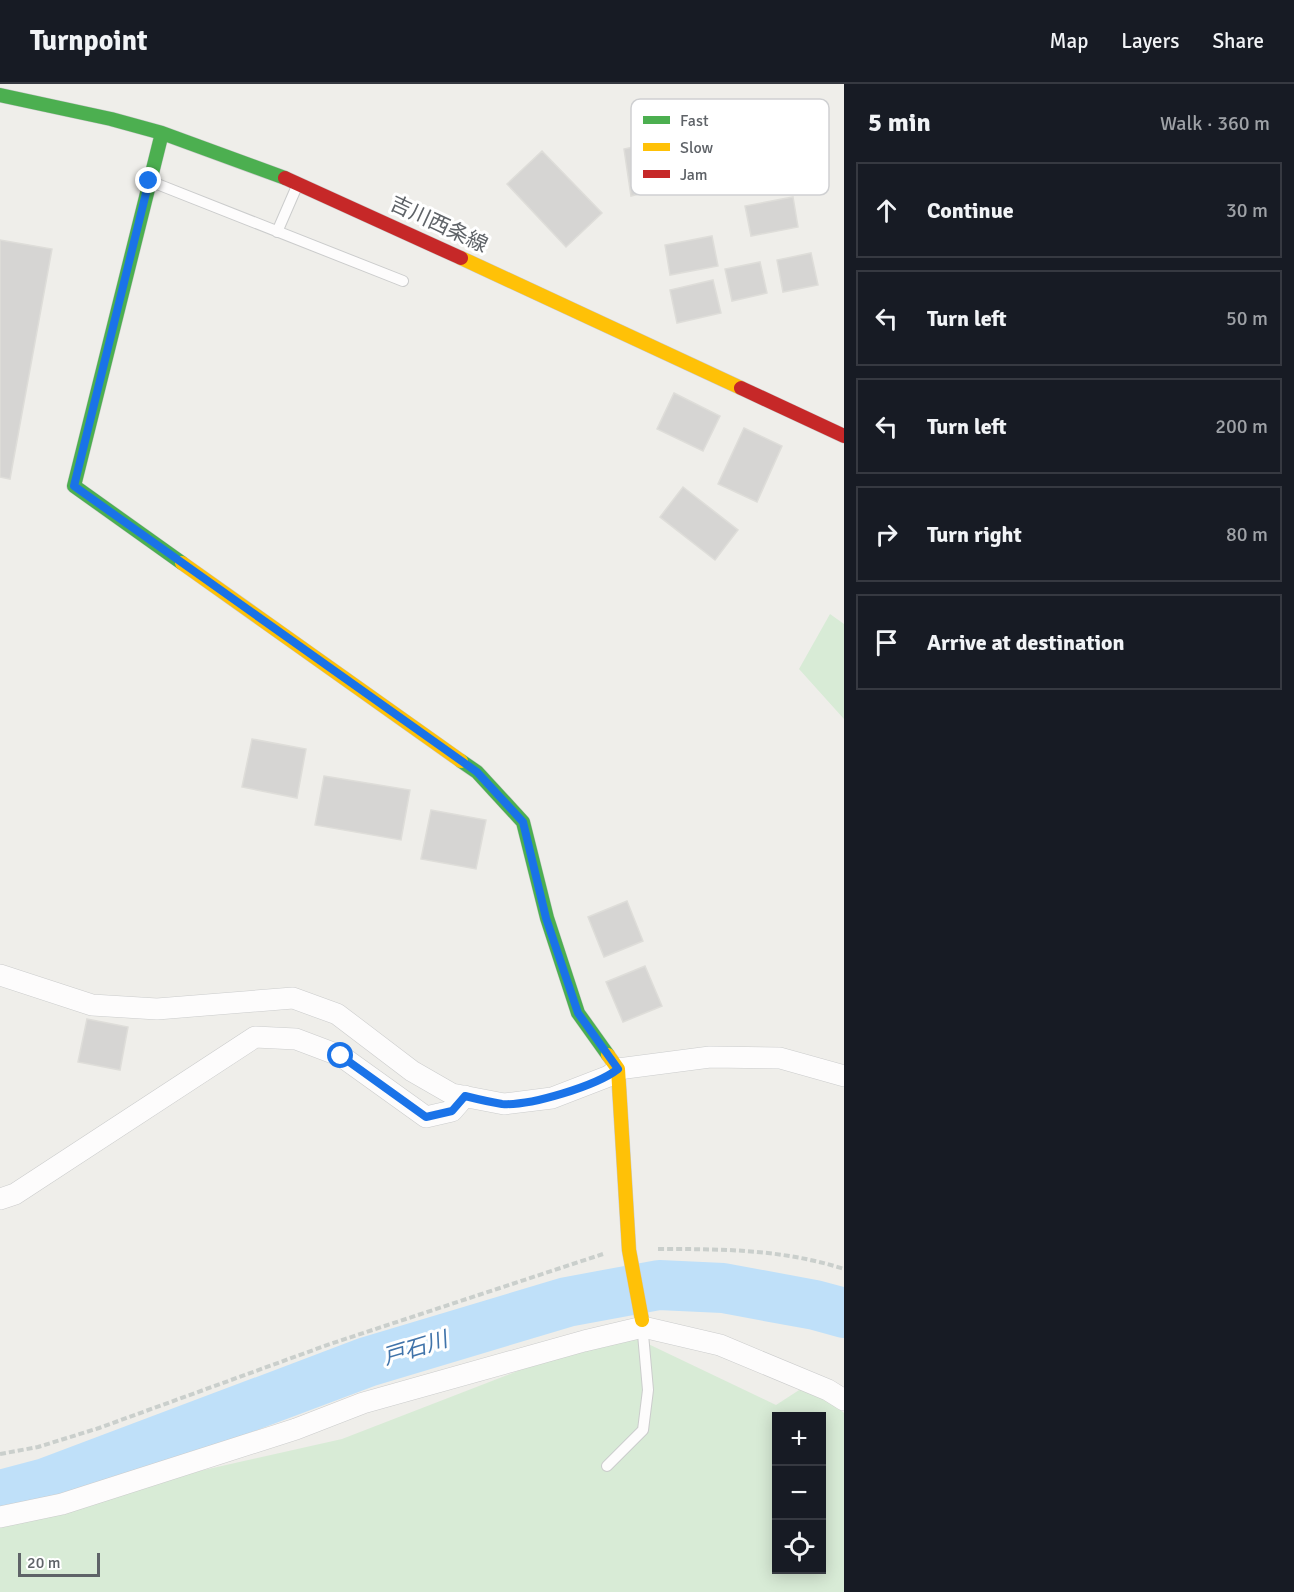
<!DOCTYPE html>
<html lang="en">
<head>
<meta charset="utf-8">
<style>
  :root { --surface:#171b24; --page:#242831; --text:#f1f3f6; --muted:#9ea1a6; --line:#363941 }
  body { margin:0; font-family:Signika,"Noto Sans JP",sans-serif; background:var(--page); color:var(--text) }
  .controls { position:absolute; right:18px; bottom:18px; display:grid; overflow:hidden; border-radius:0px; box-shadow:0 3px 15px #0003 }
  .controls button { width:54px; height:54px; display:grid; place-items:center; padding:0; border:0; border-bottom:2px solid var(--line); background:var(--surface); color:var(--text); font:30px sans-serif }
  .scale { position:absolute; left:18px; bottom:15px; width:82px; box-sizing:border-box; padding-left:6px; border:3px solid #5f6368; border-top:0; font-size:16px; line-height:21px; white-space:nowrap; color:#5f6368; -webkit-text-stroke:4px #fff; paint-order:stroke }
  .stop { position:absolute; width:18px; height:18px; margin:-14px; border:4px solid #1a73e8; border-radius:50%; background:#fff }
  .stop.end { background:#1a73e8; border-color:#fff; box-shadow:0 2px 6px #0008 }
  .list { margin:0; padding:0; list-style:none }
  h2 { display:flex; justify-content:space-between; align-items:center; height:78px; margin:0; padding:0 24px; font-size:26px }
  h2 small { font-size:20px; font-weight:400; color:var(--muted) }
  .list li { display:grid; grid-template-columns:39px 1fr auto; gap:18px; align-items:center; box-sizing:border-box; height:96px; margin:0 12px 12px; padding:0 12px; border:2px solid var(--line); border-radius:0px }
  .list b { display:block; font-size:22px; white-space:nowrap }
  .list em { font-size:20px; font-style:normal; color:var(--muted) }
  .icon { flex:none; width:33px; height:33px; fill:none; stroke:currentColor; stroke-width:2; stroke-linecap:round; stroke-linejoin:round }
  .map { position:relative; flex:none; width:844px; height:1508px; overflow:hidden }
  header { display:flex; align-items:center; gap:36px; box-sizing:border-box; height:84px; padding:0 30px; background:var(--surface); border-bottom:2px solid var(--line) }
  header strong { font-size:28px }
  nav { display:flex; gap:33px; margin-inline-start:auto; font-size:21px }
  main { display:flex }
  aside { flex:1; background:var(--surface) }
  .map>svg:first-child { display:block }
  .green { fill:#d8ebd6; fill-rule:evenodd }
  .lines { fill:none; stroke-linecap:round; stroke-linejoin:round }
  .river { stroke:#bfe0f9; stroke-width:50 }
  .building { fill:#d6d5d3; stroke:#deddd9; stroke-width:1.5 }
  .lane-casing { stroke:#cbcccc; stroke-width:12 }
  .street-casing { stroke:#cbcccc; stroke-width:22 }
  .fast-casing { stroke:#cacacb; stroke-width:15 }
  .slow-casing { stroke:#cacacb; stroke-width:15 }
  .jam-casing { stroke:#cacacb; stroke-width:15 }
  .path { stroke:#cacfcc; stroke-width:4; stroke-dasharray:6 3; stroke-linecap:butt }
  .lane { stroke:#fdfcfc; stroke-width:10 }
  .street { stroke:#fdfcfc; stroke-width:21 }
  .fast { stroke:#4caf50; stroke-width:14 }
  .slow { stroke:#ffc107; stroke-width:14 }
  .jam { stroke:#c62828; stroke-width:14 }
  .route { stroke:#1a73e8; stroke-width:8 }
  .labels { text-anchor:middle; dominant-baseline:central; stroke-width:6; stroke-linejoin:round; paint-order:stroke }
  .street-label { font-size:21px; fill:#5f6368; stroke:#fff }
  .water-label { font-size:22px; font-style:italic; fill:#4174aa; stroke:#fff }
  .key { fill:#fff; stroke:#cfd0d2; stroke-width:1.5 }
  .key-label { font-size:16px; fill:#5f6368 }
</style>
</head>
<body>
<header>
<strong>Turnpoint</strong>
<nav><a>Map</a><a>Layers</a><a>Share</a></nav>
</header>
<main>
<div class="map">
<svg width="844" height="1508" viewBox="0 0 844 1508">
  <rect width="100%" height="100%" fill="#efeeea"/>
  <path class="green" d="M 830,530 L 844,540 L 844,635 L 799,585 Z
    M 621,1247 L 776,1321 L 810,1299 L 844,1329 L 844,1508 L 0,1508 L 0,1432 L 342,1355 ZM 776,1332 L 822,1332 L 822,1486 L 776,1486 Z"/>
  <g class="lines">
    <path class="river" d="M 0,1411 L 46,1399 L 367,1278 L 567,1218 L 659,1201 L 723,1204 L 815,1221 L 844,1229"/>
  </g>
  <path class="building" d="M 691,50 L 704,94 L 631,112 L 624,65 Z
    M 542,67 L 602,129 L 566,163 L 507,100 Z
    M 793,113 L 798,143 L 751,152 L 745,122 Z
    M 712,152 L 718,182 L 670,191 L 665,161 Z
    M 0,156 L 52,165 L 10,395 L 0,393 Z
    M 811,169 L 818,201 L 783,208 L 777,176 Z
    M 760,178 L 767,209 L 732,217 L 725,185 Z
    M 713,196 L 721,229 L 677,239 L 670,206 Z
    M 674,309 L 720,332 L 703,367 L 657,345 Z
    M 744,344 L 782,362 L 757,418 L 718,400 Z
    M 683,403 L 738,446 L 715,476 L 660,433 Z
    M 252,655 L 306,665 L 297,714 L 242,703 Z
    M 324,692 L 410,706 L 401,756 L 315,741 Z
    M 431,726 L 486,736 L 476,785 L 421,775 Z
    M 627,817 L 643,857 L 604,873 L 588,833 Z
    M 645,882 L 662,922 L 623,938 L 606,898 Z
    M 87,935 L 128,943 L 120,986 L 78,978 Z"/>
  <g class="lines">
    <g class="lane-casing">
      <path id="lane" d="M 152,98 L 403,197
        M 277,148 L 297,102
        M 607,1382 L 643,1346 L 648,1306 L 642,1239"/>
    </g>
    <g class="street-casing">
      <path id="street" d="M 0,891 L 92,921 L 157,925 L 293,914 L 337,930 L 412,987 L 452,1010 L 504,1020 L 552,1014 L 609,992 L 618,985 L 710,973 L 780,974 L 844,992
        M 0,1115 L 15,1110 L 255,953 L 296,955 L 341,972 L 426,1033 L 452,1027 L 465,1012
        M 0,1433 L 62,1420 L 296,1345 L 363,1319 L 584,1257 L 643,1243 L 720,1261 L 828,1306 L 844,1316"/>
    </g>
    <g class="fast-casing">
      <path id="fast" d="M 0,11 L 111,35 L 162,49 L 285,94
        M 162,49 L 74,402 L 182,479
        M 461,677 L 477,688 L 523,738 L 547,834 L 578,929 L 608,971"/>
    </g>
    <g class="slow-casing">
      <path id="slow" d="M 461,174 L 741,304
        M 182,479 L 461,677
        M 608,971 L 618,985 L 629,1166 L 642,1236"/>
    </g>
    <g class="jam-casing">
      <path id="jam" d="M 285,94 L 461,174
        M 741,304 L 844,352"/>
    </g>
    <path class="path" d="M 658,1165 C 722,1165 782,1165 844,1185
      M 0,1370 L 38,1363 L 99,1344 L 330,1260 L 603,1170"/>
    <use href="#lane" class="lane"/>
    <use href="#street" class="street"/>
    <use href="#fast" class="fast"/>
    <use href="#slow" class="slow"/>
    <use href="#jam" class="jam"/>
  </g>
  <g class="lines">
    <path class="route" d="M 149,97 L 74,402 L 477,688 L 523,738 L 546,834 L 578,929 L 618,985 C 596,1002 530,1022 502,1020 C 490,1018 477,1015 465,1012 L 452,1027 L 426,1033 L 341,972"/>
  </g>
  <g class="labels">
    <g class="street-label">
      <text transform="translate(439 140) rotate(25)">吉川西条線</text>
    </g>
    <g class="water-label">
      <text transform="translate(415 1264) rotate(-17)">戸石川</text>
    </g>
  </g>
  <rect x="631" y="15" width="198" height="96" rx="9" class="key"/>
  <rect x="643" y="32" width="27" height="8" fill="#4caf50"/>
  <rect x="643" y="59" width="27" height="8" fill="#ffc107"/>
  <rect x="643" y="86" width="27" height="8" fill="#c62828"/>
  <g class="key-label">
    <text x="680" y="42">Fast</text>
    <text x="680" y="69">Slow</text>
    <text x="680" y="96">Jam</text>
  </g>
</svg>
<div class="controls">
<button>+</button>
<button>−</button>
<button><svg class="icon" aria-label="locate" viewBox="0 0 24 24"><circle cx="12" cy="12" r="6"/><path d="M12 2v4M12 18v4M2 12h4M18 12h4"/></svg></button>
</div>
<div class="scale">20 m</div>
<div class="stop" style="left:341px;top:972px"></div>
<div class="stop end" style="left:149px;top:97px"></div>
</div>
<aside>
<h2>5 min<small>Walk · 360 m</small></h2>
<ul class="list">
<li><svg class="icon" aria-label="ahead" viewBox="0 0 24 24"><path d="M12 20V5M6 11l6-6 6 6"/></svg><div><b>Continue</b></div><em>30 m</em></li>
<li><svg class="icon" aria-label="left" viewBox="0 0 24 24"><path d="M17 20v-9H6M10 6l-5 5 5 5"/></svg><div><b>Turn left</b></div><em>50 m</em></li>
<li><svg class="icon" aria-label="left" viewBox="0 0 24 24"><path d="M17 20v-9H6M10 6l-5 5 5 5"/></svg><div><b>Turn left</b></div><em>200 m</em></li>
<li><svg class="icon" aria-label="right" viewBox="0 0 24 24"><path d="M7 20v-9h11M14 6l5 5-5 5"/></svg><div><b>Turn right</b></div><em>80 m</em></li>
<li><svg class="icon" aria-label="arrive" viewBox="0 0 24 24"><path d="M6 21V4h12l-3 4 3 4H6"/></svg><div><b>Arrive at destination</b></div></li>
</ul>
</aside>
</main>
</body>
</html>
